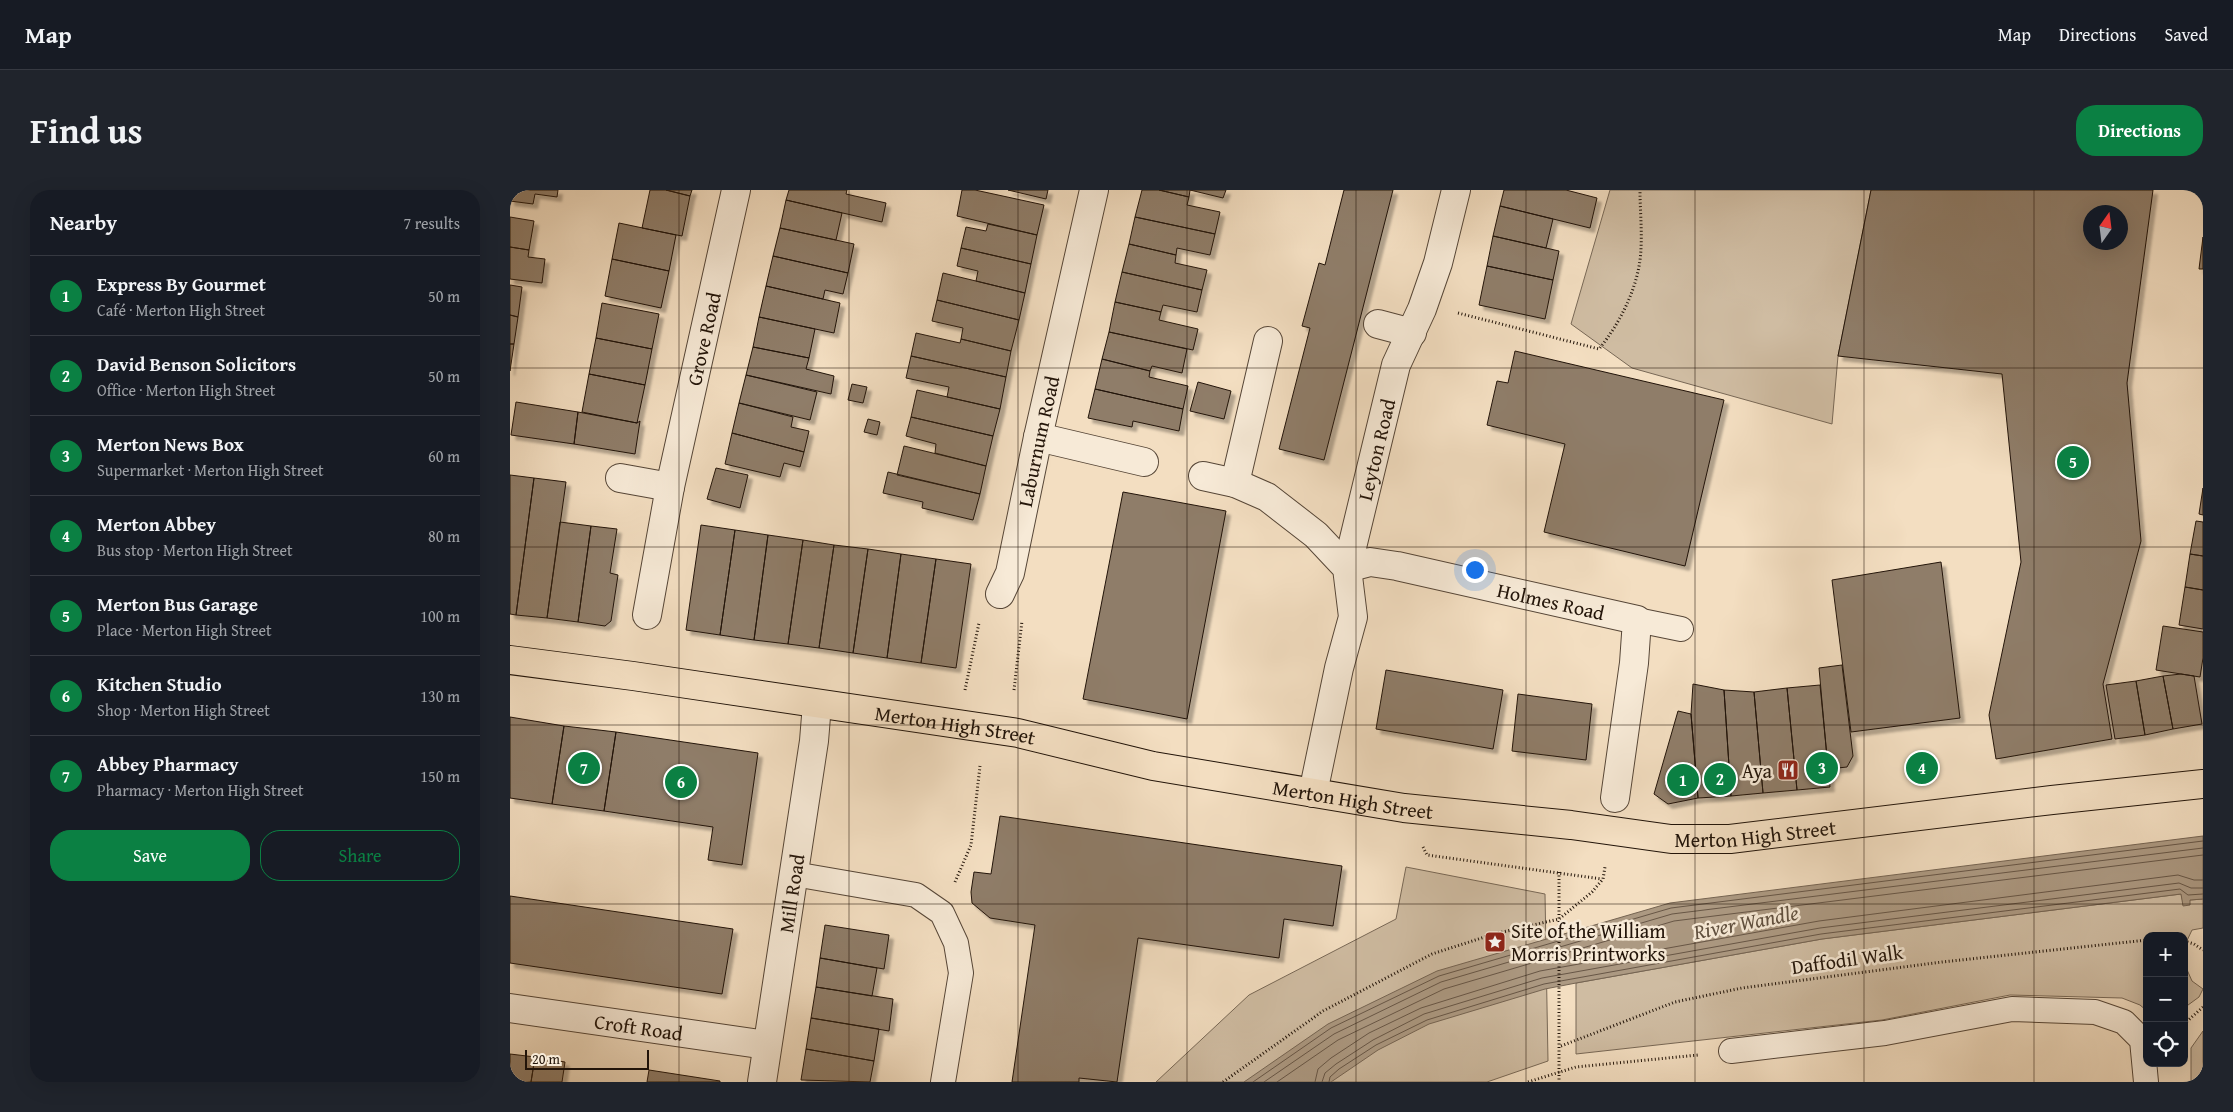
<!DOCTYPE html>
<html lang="en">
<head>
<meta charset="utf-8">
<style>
  :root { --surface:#171b24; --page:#20242c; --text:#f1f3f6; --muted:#9ea1a6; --line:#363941; --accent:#0b8043 }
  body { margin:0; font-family:"Gentium Book Plus",serif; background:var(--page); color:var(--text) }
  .controls { position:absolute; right:15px; bottom:15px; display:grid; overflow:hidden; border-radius:10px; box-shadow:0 5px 20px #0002 }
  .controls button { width:45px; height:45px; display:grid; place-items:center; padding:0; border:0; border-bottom:1px solid var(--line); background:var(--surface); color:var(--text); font:25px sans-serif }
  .compass { position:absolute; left:1573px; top:15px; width:45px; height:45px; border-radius:50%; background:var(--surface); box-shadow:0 5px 20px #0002; rotate:14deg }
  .scale { position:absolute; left:15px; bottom:12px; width:124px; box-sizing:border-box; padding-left:5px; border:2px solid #221409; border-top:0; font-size:14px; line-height:18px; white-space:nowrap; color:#221409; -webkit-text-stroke:4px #f7ead7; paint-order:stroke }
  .you { position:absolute; left:964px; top:379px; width:18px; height:18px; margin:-12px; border:4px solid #fff; border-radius:50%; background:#1a73e8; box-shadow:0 0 0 8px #1a73e833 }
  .badge { display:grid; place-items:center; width:32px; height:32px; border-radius:50%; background:var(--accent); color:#fff; font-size:16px; font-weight:700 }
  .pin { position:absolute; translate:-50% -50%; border:2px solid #fff; box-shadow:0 1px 5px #0006 }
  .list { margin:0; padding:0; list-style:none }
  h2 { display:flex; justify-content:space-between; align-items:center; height:65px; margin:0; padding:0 20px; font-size:21px }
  h2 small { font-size:16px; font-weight:400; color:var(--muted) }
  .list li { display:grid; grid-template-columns:32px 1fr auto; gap:15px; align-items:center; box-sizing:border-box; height:80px; padding:0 20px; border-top:1px solid var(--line) }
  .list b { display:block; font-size:19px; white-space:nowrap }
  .list p { margin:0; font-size:16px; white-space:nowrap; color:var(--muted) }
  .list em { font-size:16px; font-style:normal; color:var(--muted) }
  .actions { display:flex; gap:10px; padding:15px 20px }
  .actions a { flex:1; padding:11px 0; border:1px solid var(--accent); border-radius:20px; text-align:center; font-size:18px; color:var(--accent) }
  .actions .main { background:var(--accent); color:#fff }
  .icon { flex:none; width:28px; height:28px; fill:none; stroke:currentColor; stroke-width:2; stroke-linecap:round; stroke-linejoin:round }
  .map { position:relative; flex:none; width:1693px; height:892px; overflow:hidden; border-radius:20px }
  header { display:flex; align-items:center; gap:30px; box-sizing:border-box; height:70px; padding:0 25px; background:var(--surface); border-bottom:1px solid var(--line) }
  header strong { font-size:24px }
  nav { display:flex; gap:28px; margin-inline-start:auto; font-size:18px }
  .intro { display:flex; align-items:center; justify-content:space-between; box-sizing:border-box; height:120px; padding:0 30px }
  h1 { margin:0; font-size:35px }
  .button { padding:12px 22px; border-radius:20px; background:var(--accent); color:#fff; font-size:18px; font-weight:700 }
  main { display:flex; gap:30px; padding:0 30px }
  aside { flex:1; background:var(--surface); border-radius:20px; box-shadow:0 5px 20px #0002 }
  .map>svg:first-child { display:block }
  .green { fill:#cfbca2; stroke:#786856 }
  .water { fill:#ac9982; stroke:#756452 }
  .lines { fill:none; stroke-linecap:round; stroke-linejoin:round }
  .shore { stroke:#675646; stroke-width:1 }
  .building { fill:#8f7d69; stroke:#221409; fill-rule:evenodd; filter:url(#shadow) }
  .lane-casing { stroke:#564637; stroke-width:26 }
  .street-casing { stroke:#564637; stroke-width:30 }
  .primary-casing { stroke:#221409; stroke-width:30 }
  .path { stroke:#221409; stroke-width:3; stroke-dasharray:1 2.5; stroke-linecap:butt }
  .lane { stroke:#f7ead7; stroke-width:24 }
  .street { stroke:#f7ead7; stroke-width:28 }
  .primary { stroke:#f3dec1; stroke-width:28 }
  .grid { fill:none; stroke:#221409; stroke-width:1; stroke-opacity:0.55 }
  .labels { text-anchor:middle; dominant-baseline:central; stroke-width:5; stroke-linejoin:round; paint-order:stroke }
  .street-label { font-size:20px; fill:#221409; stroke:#f7ead7 }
  .poi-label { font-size:20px; fill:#221409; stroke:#f7ead7; text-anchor:end }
  .water-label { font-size:21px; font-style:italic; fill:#60503f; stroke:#f7ead7 }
</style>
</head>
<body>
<header>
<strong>Map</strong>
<nav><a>Map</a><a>Directions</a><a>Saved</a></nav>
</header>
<div class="intro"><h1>Find us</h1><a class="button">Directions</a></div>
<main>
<aside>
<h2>Nearby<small>7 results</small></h2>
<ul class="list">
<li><span class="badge">1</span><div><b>Express By Gourmet</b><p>Café · Merton High Street</p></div><em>50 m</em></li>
<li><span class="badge">2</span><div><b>David Benson Solicitors</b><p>Office · Merton High Street</p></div><em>50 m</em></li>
<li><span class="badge">3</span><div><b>Merton News Box</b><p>Supermarket · Merton High Street</p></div><em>60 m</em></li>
<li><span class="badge">4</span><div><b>Merton Abbey</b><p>Bus stop · Merton High Street</p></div><em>80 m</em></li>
<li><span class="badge">5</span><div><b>Merton Bus Garage</b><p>Place · Merton High Street</p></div><em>100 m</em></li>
<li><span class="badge">6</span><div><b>Kitchen Studio</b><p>Shop · Merton High Street</p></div><em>130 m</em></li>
<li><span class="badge">7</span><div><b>Abbey Pharmacy</b><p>Pharmacy · Merton High Street</p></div><em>150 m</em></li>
</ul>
<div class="actions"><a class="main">Save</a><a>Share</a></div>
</aside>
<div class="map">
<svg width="1693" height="892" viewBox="0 0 1693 892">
  <defs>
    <filter id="shadow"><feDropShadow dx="4.5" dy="4.5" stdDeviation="1" flood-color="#0004"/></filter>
  </defs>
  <rect width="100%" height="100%" fill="#f3dec1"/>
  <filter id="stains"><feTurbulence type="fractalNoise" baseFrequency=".004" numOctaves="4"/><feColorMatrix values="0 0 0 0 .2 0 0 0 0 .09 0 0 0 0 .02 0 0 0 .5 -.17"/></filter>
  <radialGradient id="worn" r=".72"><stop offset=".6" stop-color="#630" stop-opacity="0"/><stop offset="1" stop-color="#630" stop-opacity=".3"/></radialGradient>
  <path class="green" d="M 1100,0 L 1361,0 L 1328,166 L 1322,234 L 1122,178 L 1061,134 Z
    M 896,677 L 1035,704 L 1038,871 L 977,892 L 646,892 L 739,805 L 886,729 Z
    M 1671,704 L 1674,716 L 1680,710 L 1693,709 L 1693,738 L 1682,740 L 1674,757 L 1674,746 L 1637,746 L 1637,821 L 1630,815 L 1612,808 L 1500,805 L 1372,830 L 1066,864 L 1066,793 L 1312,749 Z
    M 1674,773 L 1682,791 L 1693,799 L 1689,807 L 1674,818 Z
    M 1693,841 L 1693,892 L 1681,892 L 1681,858 Z"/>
  <path class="water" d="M 1693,646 L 1693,709 L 1680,710 L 1680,715 L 1673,716 L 1671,704 L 1312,749 L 1066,793 L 1035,799 L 919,834 L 868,860 L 821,892 L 734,892 L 818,834 L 927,781 L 1160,713 Z"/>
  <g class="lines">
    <path class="shore" d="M 743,892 L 821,838 L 929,786 L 1161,718 L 1693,651
      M 754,892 L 824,844 L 931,792 L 1162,724 L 1693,658
      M 767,892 L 828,850 L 934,799 L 1164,731 L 1693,665
      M 805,892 L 808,879 L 821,868 L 859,843 L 911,818 L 1030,781 L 1309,731 L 1668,685 L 1684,690 L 1693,690
      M 812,892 L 815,883 L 826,874 L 863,850 L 914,824 L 1032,788 L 1310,738 L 1669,693 L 1681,698 L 1693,698
      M 819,892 L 820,887 L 829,879 L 866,855 L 917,830 L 1034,794 L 1311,744 L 1670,699 L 1678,705 L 1693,704"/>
  </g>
  <path class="building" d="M 0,0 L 48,0 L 47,7 L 25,4 L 23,14 L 0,11 Z
    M 140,0 L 156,0 L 180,6 L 172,46 L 132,38 Z
    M 156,0 L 182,0 L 180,6 Z
    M 279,0 L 337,0 L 336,4 L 376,13 L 372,32 L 276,10 Z
    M 452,0 L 465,0 L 534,15 L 527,45 L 447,26 Z
    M 498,0 L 538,0 L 536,9 Z
    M 632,0 L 649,0 L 679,7 L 677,15 L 710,22 L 705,44 L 625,27 Z
    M 649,0 L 716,0 L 713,8 L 680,0 L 679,7 Z
    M 834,0 L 883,0 L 814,270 L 769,259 L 800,138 L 792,136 L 809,73 L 815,75 Z
    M 994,0 L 1056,0 L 1087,8 L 1080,38 L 990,16 Z
    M 1361,0 L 1643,0 L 1617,193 L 1631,351 L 1593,494 L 1602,549 L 1486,569 L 1479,525 L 1511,372 L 1492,184 L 1328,166 ZM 1580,22 L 1610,22 L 1610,52 L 1580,52 Z
    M 276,10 L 332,23 L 326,50 L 270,38 Z
    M 990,16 L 1043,29 L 1036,58 L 983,46 Z
    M 0,27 L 24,31 L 19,60 L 0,57 Z
    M 625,27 L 705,44 L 700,65 L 667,58 L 666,65 L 619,54 Z
    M 109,33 L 166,45 L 159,81 L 102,69 Z
    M 478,34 L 527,45 L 521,74 L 451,58 L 456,37 L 476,41 Z
    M 270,38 L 344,54 L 338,83 L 263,66 Z
    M 983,46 L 1049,61 L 1043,90 L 977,76 Z
    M 1693,47 L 1693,79 L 1689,79 Z
    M 619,54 L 666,65 L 665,73 L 697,80 L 692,100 L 612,82 Z
    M 0,57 L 19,60 L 18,67 L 35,69 L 32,93 L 0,89 Z
    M 451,58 L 521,74 L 515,103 L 466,91 L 468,81 L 447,76 Z
    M 263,66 L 338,83 L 333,104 L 315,100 L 313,109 L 256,96 Z
    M 102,69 L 159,81 L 151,118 L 95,106 Z
    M 977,76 L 1043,90 L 1035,129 L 969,115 Z
    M 612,82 L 692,100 L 687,122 L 653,115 L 651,122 L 605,112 Z
    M 433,83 L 515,103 L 509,130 L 427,110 Z
    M 0,95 L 12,97 L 8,127 L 0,125 Z
    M 256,96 L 330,113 L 324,143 L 249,127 Z
    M 427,110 L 509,130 L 501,161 L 451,149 L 453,138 L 422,131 Z
    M 605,112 L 651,122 L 649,130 L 688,139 L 683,160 L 599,142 Z
    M 92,113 L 149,124 L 142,159 L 86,148 Z
    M 0,125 L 8,127 L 4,154 L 0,154 Z
    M 249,127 L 305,139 L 299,168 L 243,157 Z
    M 599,142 L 677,159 L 672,183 L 642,176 L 640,181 L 592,169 Z
    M 406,143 L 450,153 L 451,149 L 501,161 L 496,187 L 401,166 Z
    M 86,148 L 142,159 L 135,195 L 79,184 Z
    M 0,154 L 4,154 L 0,181 Z
    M 243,157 L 299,168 L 296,179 L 324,186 L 321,204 L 236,185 Z
    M 1005,161 L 1214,210 L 1175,376 L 1034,342 L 1055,254 L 977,235 L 987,191 L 998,193 Z
    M 401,166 L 496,187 L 490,219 L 437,207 L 439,197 L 396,188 Z
    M 592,169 L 640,181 L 639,187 L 678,196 L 673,219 L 585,199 Z
    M 79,184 L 135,195 L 127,233 L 72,222 Z
    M 236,185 L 307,202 L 300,230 L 229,213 Z
    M 688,192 L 721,201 L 714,229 L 680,221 Z
    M 342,194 L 357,197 L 353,213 L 338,210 Z
    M 585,199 L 673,219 L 669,241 L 623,231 L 622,237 L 578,228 Z
    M 407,200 L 490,219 L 483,246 L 401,227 Z
    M 6,212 L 68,222 L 64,254 L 1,245 Z
    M 229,213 L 283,227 L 281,237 L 299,241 L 294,262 L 222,243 Z
    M 68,222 L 127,233 L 130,231 L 125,264 L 64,254 Z
    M 401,227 L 483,246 L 476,276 L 425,263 L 426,254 L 396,246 Z
    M 358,229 L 370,232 L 367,245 L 354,242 Z
    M 222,243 L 294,262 L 290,277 L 274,273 L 270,287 L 215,274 Z
    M 394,256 L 476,276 L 470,304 L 387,285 Z
    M 206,278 L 238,285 L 230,318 L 197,309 Z
    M 378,282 L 470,304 L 463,330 L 412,318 L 413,312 L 373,303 Z
    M 0,285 L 24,288 L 6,425 L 0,424 Z
    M 24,288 L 56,292 L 37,428 L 6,425 Z
    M 1693,298 L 1693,325 L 1689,324 Z
    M 613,302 L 716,321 L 677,529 L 573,509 Z
    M 1686,331 L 1693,332 L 1693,366 L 1680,364 Z
    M 50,332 L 81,336 L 68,432 L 37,428 Z
    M 191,335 L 225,340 L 210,445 L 176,440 Z
    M 81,336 L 107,339 L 100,383 L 108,385 L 101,431 L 95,436 L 68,432 Z
    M 225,340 L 258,345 L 244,450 L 210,445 Z
    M 258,345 L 293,350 L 278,454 L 244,450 Z
    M 293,350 L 324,355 L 309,458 L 278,454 Z
    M 324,355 L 358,359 L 343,463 L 309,458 Z
    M 358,359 L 391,364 L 377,468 L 343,463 Z
    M 391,364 L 426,369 L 411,473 L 377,468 Z
    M 1680,364 L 1693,366 L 1693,400 L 1675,397 Z
    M 426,369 L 461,374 L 446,478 L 411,473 Z
    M 1431,372 L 1450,528 L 1341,542 L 1322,390 Z
    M 1675,397 L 1693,400 L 1693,439 L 1669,435 Z
    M 1653,436 L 1693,442 L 1693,468 L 1690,487 L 1646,480 Z
    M 1332,475 L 1343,566 L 1337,577 L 1318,579 L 1309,478 Z
    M 876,480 L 993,500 L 983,559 L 866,539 Z
    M 1671,484 L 1684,486 L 1692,534 L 1663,539 L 1653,486 Z
    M 1653,486 L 1663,539 L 1635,545 L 1626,491 Z
    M 1626,491 L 1635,545 L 1605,549 L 1596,495 Z
    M 1183,494 L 1214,500 L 1221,606 L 1188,608 L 1181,524 Z
    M 1310,495 L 1320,597 L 1287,600 L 1277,498 Z
    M 1277,498 L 1287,600 L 1253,603 L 1244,502 Z
    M 1214,500 L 1244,502 L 1253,603 L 1221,606 Z
    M 1008,504 L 1082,514 L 1076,570 L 1002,561 Z
    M 1168,521 L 1181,524 L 1188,608 L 1158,614 L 1144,604 Z
    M 0,527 L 54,536 L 42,614 L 0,608 Z
    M 54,536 L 106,542 L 94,621 L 42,614 Z
    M 106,542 L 248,563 L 232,675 L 198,670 L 203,637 L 94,621 Z
    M 490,626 L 832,676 L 823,736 L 774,729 L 769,768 L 628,748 L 607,892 L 569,888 L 569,892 L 502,892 L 525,735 L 480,728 L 462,713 L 461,702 L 464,682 L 481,684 Z
    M 0,706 L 223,739 L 212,804 L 0,773 Z
    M 315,735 L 379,745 L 374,779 L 310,768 Z
    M 310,768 L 367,778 L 362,806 L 306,797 Z
    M 306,797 L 383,809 L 379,841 L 301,828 Z
    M 301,828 L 369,839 L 364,871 L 296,859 Z
    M 296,859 L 364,871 L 360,892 L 291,890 Z
    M 0,864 L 25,867 L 21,892 L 0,892 Z
    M 25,867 L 55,872 L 52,892 L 21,892 Z
    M 139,880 L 210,891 L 210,892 L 137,892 Z"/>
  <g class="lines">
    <g class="lane-casing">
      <path id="lane" d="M 1127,430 L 1171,439
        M 284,684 L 406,705 L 432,723 L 446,753 L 451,783 L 433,892
        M 1221,861 L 1375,843 L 1502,819 L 1585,822 L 1614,832 L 1632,850 L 1636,892"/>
    </g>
    <g class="street-casing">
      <g id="street">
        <path d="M 868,134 L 902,143"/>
        <path d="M 528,247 L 634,272"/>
        <path d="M 693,286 L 725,293 L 757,307 L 806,345 L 837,378 L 843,427 L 829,478 L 803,603"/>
        <path d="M 110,288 L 160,297"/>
        <path d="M 725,293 L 758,151"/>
        <path id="s1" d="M 837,378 L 860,372 L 887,376 L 1127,430 L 1124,473 L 1105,608"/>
        <path id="s2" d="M 837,378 L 886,175 L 912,119 L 928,73 L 946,0"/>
        <path id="s3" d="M 490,404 L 500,383 L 528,247 L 584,0"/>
        <path id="s4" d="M 137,425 L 160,297 L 226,0"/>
        <path id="s5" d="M 0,818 L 257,855"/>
        <path id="s6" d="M 252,892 L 304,551 L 307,514"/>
      </g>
    </g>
    <g class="primary-casing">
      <g id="primary">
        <path id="s7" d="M 0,470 L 123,486 L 508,543 L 643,576 L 894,618 L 1061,635 L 1161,649 L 1220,649 L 1542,610 L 1693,594"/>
      </g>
    </g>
    <path class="path" d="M 948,123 L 1089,159 C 1111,132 1130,94 1131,58 C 1132,39 1130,19 1130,0
      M 455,500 L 469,433
      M 504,500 L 512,431
      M 913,657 L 917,665 L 1092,689
      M 1049,682 L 1049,892
      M 445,692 L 461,655 L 470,576
      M 1674,751 L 1684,754 L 1693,760
      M 1674,834 L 1693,817
      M 1051,856 L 1165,812 L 1232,798 L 1432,772 L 1637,750
      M 713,892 L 813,821 L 922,764 L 984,744 L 1049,729 L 1082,702 L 1093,689 L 1095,677
      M 1018,892 L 1066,877 L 1188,865"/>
    <use href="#lane" class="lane"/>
    <use href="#street" class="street"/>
    <use href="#primary" class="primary"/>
  </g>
  <path class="grid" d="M 169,0 L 169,892M 339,0 L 339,892M 508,0 L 508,892M 677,0 L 677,892M 846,0 L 846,892M 1016,0 L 1016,892M 1185,0 L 1185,892M 1354,0 L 1354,892M 1524,0 L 1524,892M 0,178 L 1693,178M 0,357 L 1693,357M 0,535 L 1693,535M 0,714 L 1693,714"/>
  <defs>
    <g id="restaurant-square" transform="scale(1.125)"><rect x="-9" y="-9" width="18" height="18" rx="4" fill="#8f2418" stroke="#f7ead7"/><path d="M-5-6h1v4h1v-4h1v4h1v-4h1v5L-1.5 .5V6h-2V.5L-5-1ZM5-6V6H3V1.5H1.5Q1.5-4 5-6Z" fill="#fff"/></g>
    <g id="sight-square" transform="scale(1.125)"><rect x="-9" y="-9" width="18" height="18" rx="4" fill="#8f2418" stroke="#f7ead7"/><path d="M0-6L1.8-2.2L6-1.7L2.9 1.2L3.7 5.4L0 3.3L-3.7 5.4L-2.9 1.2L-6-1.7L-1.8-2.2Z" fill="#fff"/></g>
  </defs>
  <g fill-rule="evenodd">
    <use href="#restaurant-square" x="1278" y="580"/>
    <use href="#sight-square" x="985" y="752"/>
  </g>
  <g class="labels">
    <g class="street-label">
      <text stroke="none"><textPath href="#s4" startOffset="282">Grove Road</textPath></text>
      <text stroke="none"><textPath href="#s3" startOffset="158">Laburnum Road</textPath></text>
      <text stroke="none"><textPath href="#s2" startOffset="122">Leyton Road</textPath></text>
      <text stroke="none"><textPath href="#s1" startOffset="209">Holmes Road</textPath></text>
      <text stroke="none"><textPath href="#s7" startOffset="450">Merton High Street</textPath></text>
      <text stroke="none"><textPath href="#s7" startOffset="855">Merton High Street</textPath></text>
      <text stroke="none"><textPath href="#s7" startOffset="1260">Merton High Street</textPath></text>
      <text stroke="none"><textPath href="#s6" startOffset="191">Mill Road</textPath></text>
      <text transform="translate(1337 769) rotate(-8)">Daffodil Walk</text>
      <text stroke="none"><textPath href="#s5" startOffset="130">Croft Road</textPath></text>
    </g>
    <g class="poi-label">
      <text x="1262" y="580">Aya</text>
      <text x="1001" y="740" text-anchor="start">Site of the William<tspan x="1001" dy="23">Morris Printworks</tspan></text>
    </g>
    <g class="water-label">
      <text transform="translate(1236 732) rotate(-11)">River Wandle</text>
    </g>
  </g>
  <rect width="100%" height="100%" filter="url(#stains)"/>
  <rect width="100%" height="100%" fill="url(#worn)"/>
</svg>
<div class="controls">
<button>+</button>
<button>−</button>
<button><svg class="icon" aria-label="locate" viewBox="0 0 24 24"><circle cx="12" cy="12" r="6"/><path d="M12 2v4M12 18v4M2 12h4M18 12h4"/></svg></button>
</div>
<svg class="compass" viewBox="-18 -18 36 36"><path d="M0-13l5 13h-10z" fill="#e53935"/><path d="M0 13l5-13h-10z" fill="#9ea1a6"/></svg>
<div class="scale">20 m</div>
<div class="you"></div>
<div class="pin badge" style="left:1173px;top:590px">1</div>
<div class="pin badge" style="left:1210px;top:589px">2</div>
<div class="pin badge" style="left:1312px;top:578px">3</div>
<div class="pin badge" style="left:1412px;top:578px">4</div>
<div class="pin badge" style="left:1563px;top:272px">5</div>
<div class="pin badge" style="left:171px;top:592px">6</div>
<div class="pin badge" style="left:74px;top:578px">7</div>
</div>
</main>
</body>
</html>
